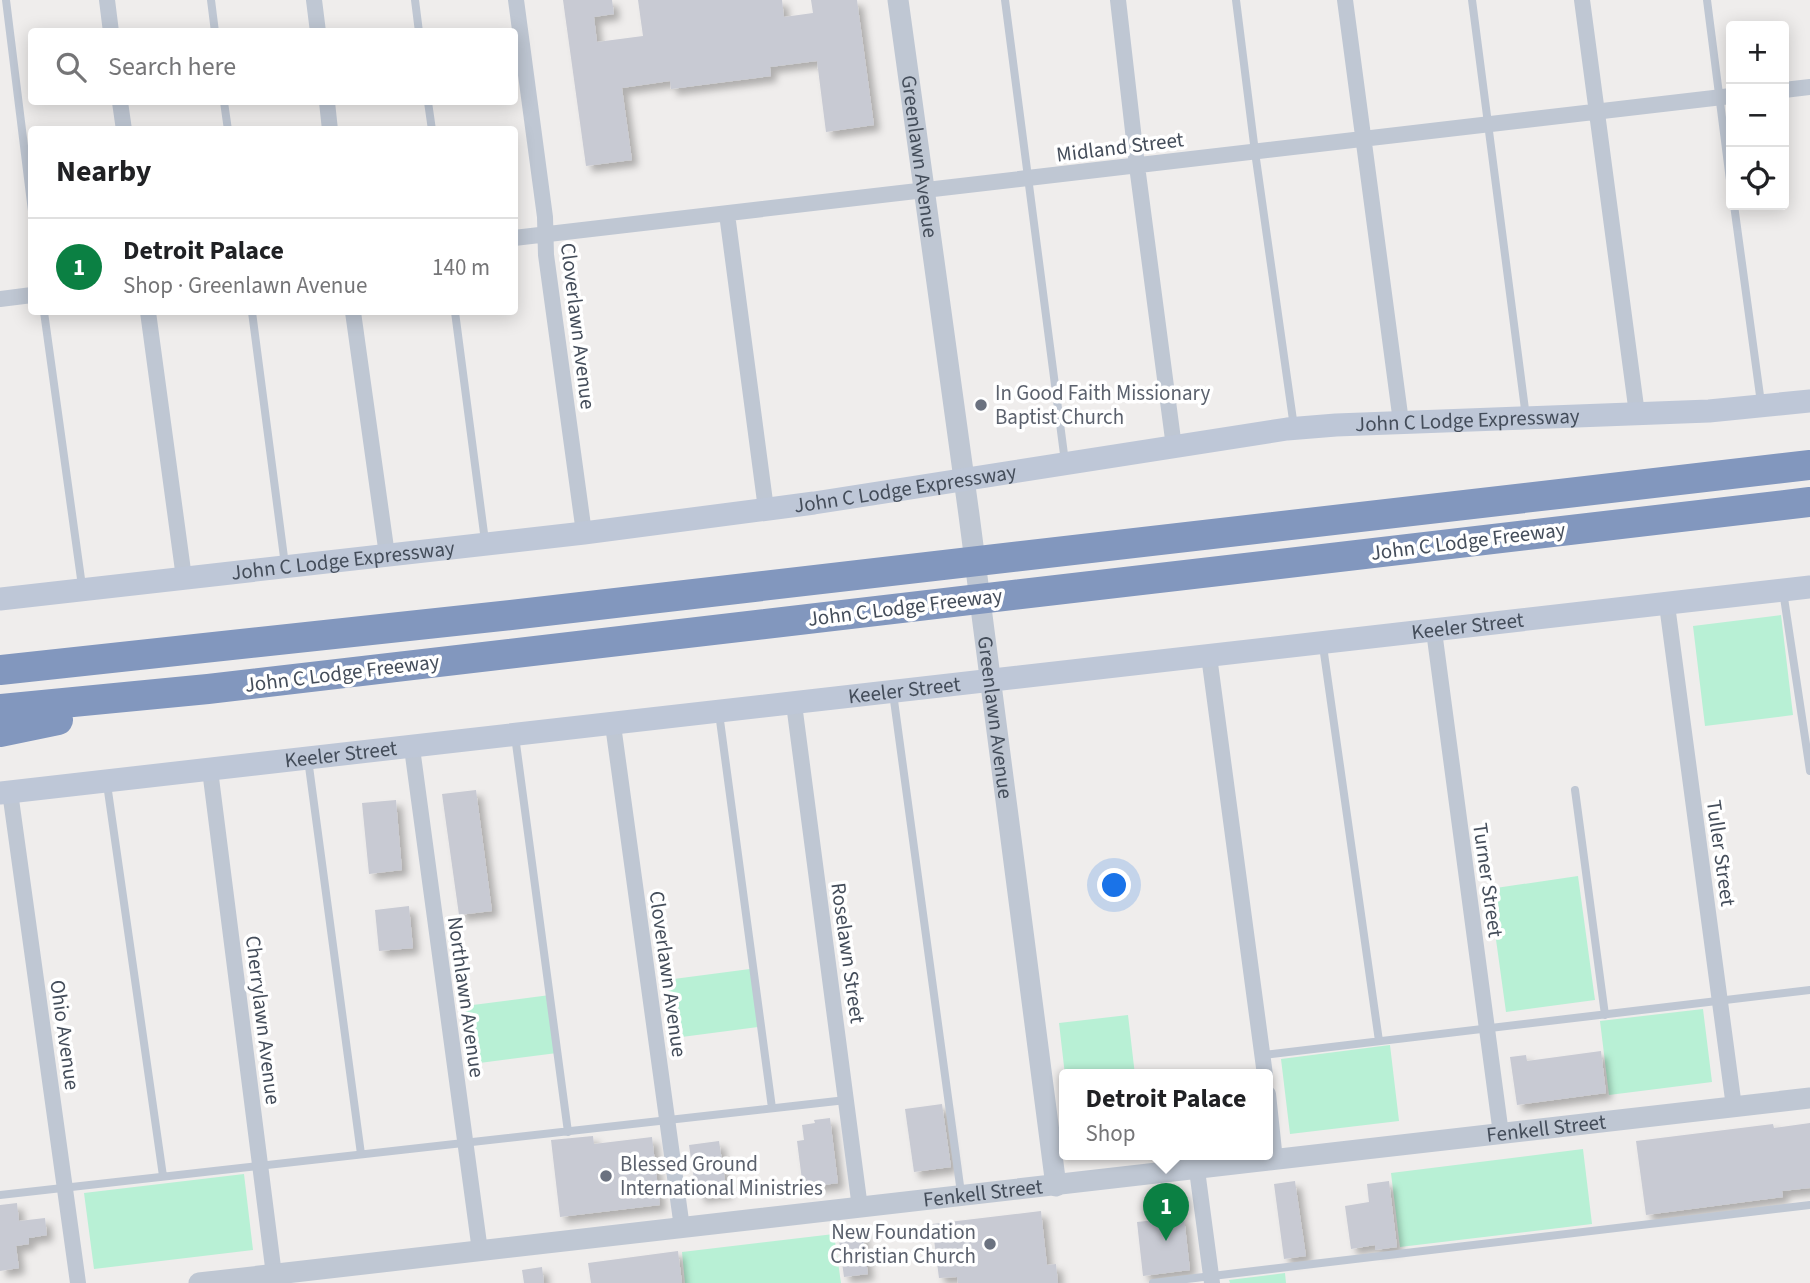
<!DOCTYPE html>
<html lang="en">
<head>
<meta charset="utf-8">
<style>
  :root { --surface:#fff; --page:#f6f6f6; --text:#202124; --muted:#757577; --line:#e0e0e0; --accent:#0b8043 }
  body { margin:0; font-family:"Source Sans 3",sans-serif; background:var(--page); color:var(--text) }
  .controls { position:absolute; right:21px; top:21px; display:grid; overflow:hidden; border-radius:7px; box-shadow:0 4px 18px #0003 }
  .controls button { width:63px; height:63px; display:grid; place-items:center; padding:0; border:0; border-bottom:2px solid var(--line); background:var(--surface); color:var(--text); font:35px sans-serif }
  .you { position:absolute; left:1115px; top:886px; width:24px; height:24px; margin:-18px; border:5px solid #fff; border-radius:50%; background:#1a73e8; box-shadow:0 0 0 10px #1a73e833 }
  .badge { display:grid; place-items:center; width:46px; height:46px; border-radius:50%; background:var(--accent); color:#fff; font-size:23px; font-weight:700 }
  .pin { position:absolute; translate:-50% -58px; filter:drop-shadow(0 2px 4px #0008) }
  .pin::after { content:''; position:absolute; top:37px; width:24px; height:21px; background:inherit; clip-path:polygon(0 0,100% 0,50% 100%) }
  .popup { position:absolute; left:1059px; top:1069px; width:214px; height:91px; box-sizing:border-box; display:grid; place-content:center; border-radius:7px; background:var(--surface); filter:drop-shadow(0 2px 5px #0005); font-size:23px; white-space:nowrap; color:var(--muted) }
  .popup b { font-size:26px; color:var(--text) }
  .popup::after { content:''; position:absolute; left:50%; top:100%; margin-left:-14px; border:14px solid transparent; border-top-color:var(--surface) }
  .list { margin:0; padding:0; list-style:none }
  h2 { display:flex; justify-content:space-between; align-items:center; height:91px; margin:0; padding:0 28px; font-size:30px }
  h2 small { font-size:23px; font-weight:400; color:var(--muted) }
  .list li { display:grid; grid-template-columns:46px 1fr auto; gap:21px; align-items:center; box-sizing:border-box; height:98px; padding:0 28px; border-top:2px solid var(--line) }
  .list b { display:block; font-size:26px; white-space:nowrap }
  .list p { margin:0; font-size:23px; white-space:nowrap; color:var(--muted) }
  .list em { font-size:23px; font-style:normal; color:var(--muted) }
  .icon { flex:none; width:38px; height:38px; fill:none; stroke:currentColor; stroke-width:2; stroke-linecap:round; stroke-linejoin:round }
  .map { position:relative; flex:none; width:1810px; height:1283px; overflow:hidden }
  .search { position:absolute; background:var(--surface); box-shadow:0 4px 18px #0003; left:28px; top:28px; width:490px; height:77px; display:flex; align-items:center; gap:18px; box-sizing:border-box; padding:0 24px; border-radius:7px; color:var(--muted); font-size:26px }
  .panel { position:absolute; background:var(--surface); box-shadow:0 4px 18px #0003; left:28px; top:126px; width:490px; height:189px; border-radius:7px }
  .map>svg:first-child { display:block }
  .green { fill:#b8f0d5 }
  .building { fill:#c8cad3; filter:url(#shadow) }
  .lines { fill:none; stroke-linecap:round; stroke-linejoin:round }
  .service { stroke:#bfc7d3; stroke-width:8 }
  .minor { stroke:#bfc7d3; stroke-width:16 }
  .tertiary { stroke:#bfc7d3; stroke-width:21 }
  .secondary { stroke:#bec7d7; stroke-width:23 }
  .motorway { stroke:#8297be; stroke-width:30 }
  .worship-dot { fill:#6b7280; stroke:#fff; stroke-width:2.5 }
  .labels { text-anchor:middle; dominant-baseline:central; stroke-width:7; stroke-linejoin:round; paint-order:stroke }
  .street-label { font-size:21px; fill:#444d5a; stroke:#fff }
  .worship-label { font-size:21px; fill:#5b616d; stroke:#fff; text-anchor:start }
</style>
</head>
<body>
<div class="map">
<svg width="1810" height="1283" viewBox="0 0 1810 1283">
  <defs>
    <filter id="shadow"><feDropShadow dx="6" dy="6" stdDeviation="3.5" flood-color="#0004"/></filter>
  </defs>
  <rect width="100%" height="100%" fill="#efedec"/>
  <path class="green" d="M 1781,615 L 1793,715 L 1705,726 L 1693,626 Z
    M 1578,876 L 1595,1000 L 1506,1012 L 1489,889 Z
    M 750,969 L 758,1027 L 674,1038 L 666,980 Z
    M 550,995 L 557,1053 L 472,1064 L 465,1006 Z
    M 1703,1009 L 1712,1082 L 1609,1095 L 1600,1021 Z
    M 1128,1015 L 1135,1075 L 1065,1075 L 1059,1023 Z
    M 1390,1045 L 1399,1121 L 1290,1134 L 1281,1059 Z
    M 1583,1149 L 1592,1224 L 1400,1247 L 1391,1173 Z
    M 244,1174 L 253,1250 L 94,1269 L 84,1193 Z
    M 834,1234 L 841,1283 L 685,1283 L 682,1252 Z
    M 1285,1273 L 1286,1283 L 1230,1283 L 1229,1280 Z"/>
  <path class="building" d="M 563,0 L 612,0 L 614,14 L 594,17 L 597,42 L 643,36 L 638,0 L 782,0 L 784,17 L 813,13 L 811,0 L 857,0 L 874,125 L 826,132 L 817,61 L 770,67 L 771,76 L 671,89 L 670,81 L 622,88 L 632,160 L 586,166 Z
    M 476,790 L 492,911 L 459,915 L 442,794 Z
    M 396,800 L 402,870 L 369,874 L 362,803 Z
    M 409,906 L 413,948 L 379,951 L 375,910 Z
    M 1601,1051 L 1606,1093 L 1517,1105 L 1510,1057 L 1526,1055 L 1527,1061 Z
    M 942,1104 L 951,1167 L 914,1172 L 905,1109 Z
    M 830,1118 L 838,1183 L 803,1188 L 797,1141 L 804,1140 L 802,1125 L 815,1123 L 814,1120 Z
    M 1810,1123 L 1810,1188 L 1782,1191 L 1783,1197 L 1646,1215 L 1636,1141 L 1773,1124 L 1774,1128 Z
    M 593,1136 L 594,1144 L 652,1137 L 660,1205 L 560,1217 L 551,1140 Z
    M 719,1141 L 727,1193 L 699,1197 L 697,1185 L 695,1186 L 689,1145 Z
    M 1295,1181 L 1306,1256 L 1284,1259 L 1274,1184 Z
    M 1389,1181 L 1397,1247 L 1375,1250 L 1375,1245 L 1351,1249 L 1345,1206 L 1369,1202 L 1367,1184 Z
    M 17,1203 L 19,1221 L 45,1218 L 47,1235 L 29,1238 L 29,1244 L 16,1246 L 19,1268 L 0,1271 L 0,1205 Z
    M 1041,1211 L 1047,1265 L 1056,1264 L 1058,1283 L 958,1283 L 957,1277 L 939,1278 L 932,1224 Z
    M 1184,1217 L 1190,1270 L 1143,1276 L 1137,1222 Z
    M 862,1230 L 868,1274 L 844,1277 L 838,1233 Z
    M 678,1251 L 682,1283 L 591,1283 L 588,1263 Z
    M 542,1267 L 544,1283 L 524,1283 L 522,1270 Z"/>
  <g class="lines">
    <path class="service" d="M 6,0 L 32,211
      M 211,0 L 215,32
      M 415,0 L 419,32
      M 1005,0 L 1065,462
      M 1236,0 L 1255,152 L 1294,427
      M 1472,0 L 1526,417
      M 1707,0 L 1731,188
      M 224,102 L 228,130
      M 428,102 L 432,130
      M 1734,205 L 1761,403
      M 44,312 L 82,586
      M 252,312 L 285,565
      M 455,312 L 485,541
      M 1783,591 L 1810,771
      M 1323,646 L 1379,1041
      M 893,693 L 961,1193
      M 719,713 L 772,1108
      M 515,736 L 568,1132
      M 308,759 L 361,1154
      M 107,784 L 163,1176
      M 1575,790 L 1605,1015
      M 1263,1055 L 1810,990
      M 0,1195 L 846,1100
      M 1153,1283 L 1810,1205"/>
    <path class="minor" d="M 107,0 L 111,32
      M 314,0 L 318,32
      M 516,0 L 545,217 L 546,255 L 584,533
      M 1118,0 L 1137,166 L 1174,447
      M 1345,0 L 1401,422
      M 1582,0 L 1637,414
      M 1784,90 L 1810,87
      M 120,102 L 124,130
      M 327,102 L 330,130
      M 727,214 L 766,509
      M 514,238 L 1731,96
      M 0,299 L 32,295
      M 148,312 L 184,578
      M 353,312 L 387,555
      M 1667,605 L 1734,1107
      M 1434,631 L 1501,1134
      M 1209,656 L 1265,1075
      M 794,704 L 860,1208
      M 613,725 L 682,1228
      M 412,748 L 480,1251
      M 210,770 L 274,1275
      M 10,792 L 78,1283
      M 1268,1094 L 1275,1160
      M 1197,1170 L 1212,1283"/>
    <g class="tertiary">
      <path id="s1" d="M 898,0 L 969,515 L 1056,1186"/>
      <path id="s2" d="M 199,1283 L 1810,1098"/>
    </g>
    <g class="secondary">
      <path id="s3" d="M 0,599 L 584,533 L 814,503 L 1287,429 L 1336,425 L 1709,411 L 1810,401"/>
      <path id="s4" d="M 0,793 L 1810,587"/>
    </g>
    <path class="motorway" d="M 0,670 L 511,615 L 1810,465
      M 0,709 L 208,689 L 1810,502
      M 0,732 L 58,720"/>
  </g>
  <g class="worship-dot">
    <circle cx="981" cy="405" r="7"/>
    <circle cx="606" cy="1176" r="7"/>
    <circle cx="990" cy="1244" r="7"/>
  </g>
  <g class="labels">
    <g class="street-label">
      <text transform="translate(1120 147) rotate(-7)">Midland Street</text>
      <text stroke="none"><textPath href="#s1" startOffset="158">Greenlawn Avenue</textPath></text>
      <text transform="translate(578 326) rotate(83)">Cloverlawn Avenue</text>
      <text stroke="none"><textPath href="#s3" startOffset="1479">John C Lodge Expressway</textPath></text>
      <text stroke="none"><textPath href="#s3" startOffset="912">John C Lodge Expressway</textPath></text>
      <text transform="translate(1468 541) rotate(-7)">John C Lodge Freeway</text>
      <text stroke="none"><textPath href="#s3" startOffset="345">John C Lodge Expressway</textPath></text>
      <text transform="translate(905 607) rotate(-7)">John C Lodge Freeway</text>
      <text stroke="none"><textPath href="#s4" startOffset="1477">Keeler Street</textPath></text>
      <text transform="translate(342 673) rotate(-7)">John C Lodge Freeway</text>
      <text stroke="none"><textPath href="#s4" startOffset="910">Keeler Street</textPath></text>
      <text stroke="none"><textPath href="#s1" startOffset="724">Greenlawn Avenue</textPath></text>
      <text stroke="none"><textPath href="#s4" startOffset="343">Keeler Street</textPath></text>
      <text transform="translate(1721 853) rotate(82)">Tuller Street</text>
      <text transform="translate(1488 880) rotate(82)">Turner Street</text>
      <text transform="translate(848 953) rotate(82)">Roselawn Street</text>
      <text transform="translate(668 974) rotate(82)">Cloverlawn Avenue</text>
      <text transform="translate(466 997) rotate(82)">Northlawn Avenue</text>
      <text transform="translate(263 1020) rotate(83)">Cherrylawn Avenue</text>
      <text transform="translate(65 1035) rotate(82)">Ohio Avenue</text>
      <text stroke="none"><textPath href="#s2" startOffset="1356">Fenkell Street</textPath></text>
      <text stroke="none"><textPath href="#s2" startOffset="789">Fenkell Street</textPath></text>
    </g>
    <g class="worship-label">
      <text x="995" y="393">In Good Faith Missionary<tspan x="995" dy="24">Baptist Church</tspan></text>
      <text x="620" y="1164">Blessed Ground<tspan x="620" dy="24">International Ministries</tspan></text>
      <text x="976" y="1232" text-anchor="end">New Foundation<tspan x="976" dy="24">Christian Church</tspan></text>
    </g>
  </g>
</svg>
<div class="controls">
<button>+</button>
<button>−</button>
<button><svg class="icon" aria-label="locate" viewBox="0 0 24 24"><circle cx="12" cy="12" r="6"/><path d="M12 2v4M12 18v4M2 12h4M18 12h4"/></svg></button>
</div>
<div class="you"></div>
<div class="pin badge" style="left:1166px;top:1241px">1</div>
<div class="popup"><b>Detroit Palace</b>Shop</div>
<div class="search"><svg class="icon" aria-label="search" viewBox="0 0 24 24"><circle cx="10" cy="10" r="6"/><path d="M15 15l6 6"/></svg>Search here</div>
<section class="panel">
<h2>Nearby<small></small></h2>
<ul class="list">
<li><span class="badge">1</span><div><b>Detroit Palace</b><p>Shop · Greenlawn Avenue</p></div><em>140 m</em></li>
</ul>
</section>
</div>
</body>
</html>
